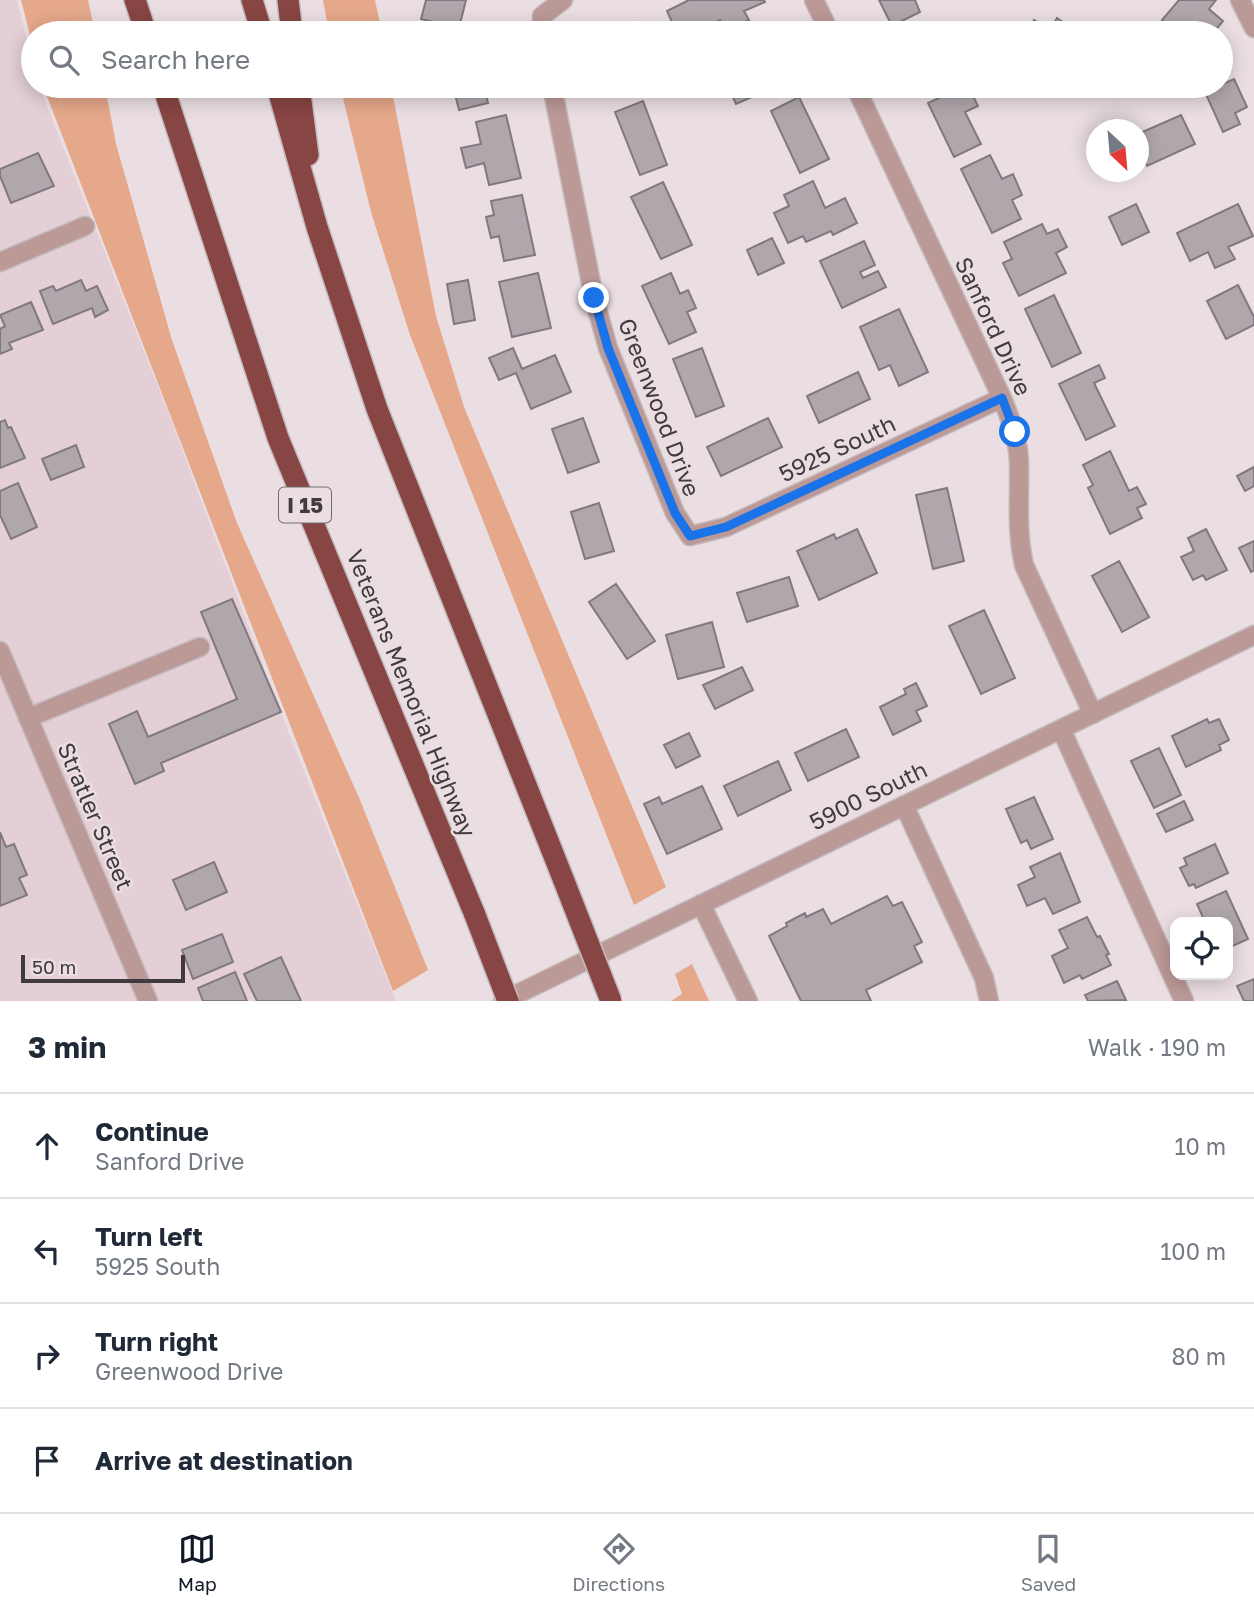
<!DOCTYPE html>
<html lang="en">
<head>
<meta charset="utf-8">
<style>
  :root { --surface:#fff; --page:#f6f6f7; --text:#1f2937; --muted:#747a83; --line:#e0e1e3; --accent:#111827 }
  body { margin:0; font-family:"Golos Text",sans-serif; background:var(--page); color:var(--text) }
  .controls { position:absolute; right:21px; bottom:21px; display:grid; overflow:hidden; border-radius:14px; box-shadow:0 4px 18px #0003 }
  .controls button { width:63px; height:63px; display:grid; place-items:center; padding:0; border:0; border-bottom:2px solid var(--line); background:var(--surface); color:var(--text); font:35px sans-serif }
  .compass { position:absolute; left:1086px; top:119px; width:63px; height:63px; border-radius:50%; background:var(--surface); box-shadow:0 4px 18px #0003; rotate:154deg }
  .scale { position:absolute; left:21px; bottom:18px; width:164px; box-sizing:border-box; padding-left:7px; border:4px solid #403b3d; border-top:0; font-size:19px; line-height:24px; white-space:nowrap; color:#403b3d; -webkit-text-stroke:5px #eadee2; paint-order:stroke }
  .stop { position:absolute; width:21px; height:21px; margin:-16px; border:5px solid #1a73e8; border-radius:50%; background:#fff }
  .stop.end { background:#1a73e8; border-color:#fff; box-shadow:0 2px 7px #0008 }
  .list { margin:0; padding:0; list-style:none }
  h2 { display:flex; justify-content:space-between; align-items:center; height:91px; margin:0; padding:0 28px; font-size:30px }
  h2 small { font-size:23px; font-weight:400; color:var(--muted) }
  .list li { display:grid; grid-template-columns:46px 1fr auto; gap:21px; align-items:center; box-sizing:border-box; height:105px; padding:0 28px; border-top:2px solid var(--line) }
  .list b { display:block; font-size:26px; white-space:nowrap }
  .list p { margin:0; font-size:23px; white-space:nowrap; color:var(--muted) }
  .list em { font-size:23px; font-style:normal; color:var(--muted) }
  .icon { flex:none; width:38px; height:38px; fill:none; stroke:currentColor; stroke-width:2; stroke-linecap:round; stroke-linejoin:round }
  .map { position:relative; flex:none; width:1254px; height:1001px; overflow:hidden }
  .search { position:absolute; background:var(--surface); box-shadow:0 4px 18px #0003; left:21px; right:21px; top:21px; height:77px; display:flex; align-items:center; gap:18px; box-sizing:border-box; padding:0 24px; border-radius:38px; color:var(--muted); font-size:26px }
  .sheet { height:511px; background:var(--surface) }
  nav { display:flex; justify-content:space-around; align-items:center; box-sizing:border-box; height:98px; border-top:2px solid var(--line); background:var(--surface); font-size:19px; color:var(--muted) }
  nav a { display:grid; justify-items:center; gap:4px }
  nav .on { color:var(--accent) }
  .map>svg:first-child { display:block }
  .built { fill:#e3cfd5 }
  .green { fill:#e5a88b }
  .building { fill:#b0a7ad; stroke:#81797f; stroke-width:2 }
  .lines { fill:none; stroke-linecap:round; stroke-linejoin:round }
  .minor-casing { stroke:#c5babe; stroke-width:21 }
  .highway-casing { stroke:#c5babe; stroke-width:24 }
  .minor { stroke:#bb9997; stroke-width:18 }
  .highway { stroke:#874543; stroke-width:21 }
  .highway-bridge-casing { stroke:#c5babe; stroke-width:24; stroke-linecap:butt }
  .highway-bridge { stroke:#874543; stroke-width:21 }
  .route { stroke:#1a73e8; stroke-width:9 }
  .labels { text-anchor:middle; dominant-baseline:central; stroke-width:5; stroke-linejoin:round; paint-order:stroke }
  .shield { fill:#eadee2; stroke:#736c6e; stroke-width:2 }
  .shield-label { font-size:21px; font-weight:bold; fill:#403b3d }
  .street-label { font-size:23px; fill:#403b3d; stroke:#eadee2 }
</style>
</head>
<body>
<div class="map">
<svg width="1254" height="1001" viewBox="0 0 1254 1001">
  <rect width="100%" height="100%" fill="#eadee2"/>
  <path class="built" d="M 0,0 L 17,0 L 33,64 L 33,86 L 39,86 L 166,407 L 286,726 L 396,1001 L 0,1001 Z"/>
  <path class="green" d="M 21,0 L 88,0 L 95,33 L 33,33 L 33,47 Z
    M 323,0 L 375,0 L 382,33 L 329,33 Z
    M 43,86 L 105,86 L 116,144 L 172,340 L 237,523 L 360,800 L 428,970 L 393,991 Z
    M 340,86 L 391,86 L 436,316 L 464,407 L 666,887 L 634,905 L 410,335 L 371,212 Z
    M 692,964 L 709,1001 L 671,1001 L 682,994 L 675,974 Z"/>
  <path class="building" d="M 426,0 L 466,0 L 459,28 L 421,19 Z
    M 689,0 L 764,0 L 765,2 L 744,11 L 749,20 L 725,31 L 720,20 L 691,33 L 677,33 L 667,11 Z
    M 879,0 L 915,0 L 920,12 L 892,26 Z
    M 1179,0 L 1216,0 L 1209,9 L 1223,21 L 1213,33 L 1178,33 L 1162,20 Z
    M 1057,18 L 1077,31 L 1076,33 L 1026,33 L 1034,20 L 1050,30 Z
    M 639,22 L 641,33 L 599,33 L 598,31 Z
    M 1234,79 L 1247,107 L 1235,113 L 1240,124 L 1223,132 L 1205,92 Z
    M 453,86 L 484,86 L 488,103 L 459,110 Z
    M 728,86 L 794,86 L 770,96 L 768,90 L 736,104 Z
    M 965,86 L 968,86 L 978,106 L 965,112 L 981,144 L 954,157 L 928,103 Z
    M 799,97 L 829,159 L 800,173 L 771,111 Z
    M 643,101 L 667,165 L 640,175 L 615,112 Z
    M 506,115 L 521,178 L 489,185 L 484,163 L 466,168 L 461,148 L 481,144 L 476,122 Z
    M 1181,115 L 1195,144 L 1147,166 L 1138,147 L 1138,134 Z
    M 38,153 L 54,186 L 11,203 L 0,176 L 0,169 Z
    M 990,155 L 1002,179 L 1013,174 L 1022,195 L 1012,200 L 1021,219 L 992,233 L 961,169 Z
    M 813,181 L 825,208 L 845,198 L 857,223 L 833,235 L 831,231 L 806,242 L 803,236 L 788,243 L 774,213 L 789,206 L 784,195 Z
    M 663,182 L 692,245 L 661,259 L 631,197 Z
    M 522,195 L 535,255 L 504,261 L 499,236 L 491,238 L 486,217 L 494,215 L 491,201 Z
    M 1136,204 L 1149,232 L 1122,245 L 1109,217 Z
    M 1238,204 L 1253,236 L 1228,247 L 1235,259 L 1215,268 L 1208,252 L 1190,261 L 1177,233 Z
    M 1042,224 L 1047,234 L 1058,229 L 1067,247 L 1056,253 L 1066,273 L 1019,296 L 1003,263 L 1012,259 L 1004,242 Z
    M 772,238 L 784,263 L 758,275 L 747,250 Z
    M 864,241 L 875,265 L 860,272 L 863,278 L 878,271 L 886,287 L 842,308 L 820,261 Z
    M 538,273 L 551,328 L 512,337 L 499,282 Z
    M 671,273 L 680,294 L 688,290 L 696,308 L 687,312 L 696,332 L 669,344 L 642,286 Z
    M 81,280 L 86,291 L 97,286 L 108,310 L 95,317 L 92,308 L 53,324 L 40,291 L 53,286 L 56,291 Z
    M 468,280 L 475,320 L 454,324 L 447,284 Z
    M 1238,285 L 1254,317 L 1254,325 L 1226,339 L 1207,301 Z
    M 1054,295 L 1081,353 L 1052,367 L 1025,309 Z
    M 31,302 L 43,330 L 9,343 L 12,349 L 0,354 L 0,329 L 5,326 L 0,315 Z
    M 899,309 L 928,372 L 899,386 L 890,365 L 879,370 L 860,327 Z
    M 513,348 L 522,369 L 555,355 L 571,392 L 531,409 L 516,373 L 499,380 L 489,358 Z
    M 702,348 L 724,406 L 696,417 L 673,359 Z
    M 1099,365 L 1105,378 L 1094,383 L 1115,426 L 1086,440 L 1059,384 Z
    M 858,372 L 870,399 L 819,423 L 807,396 Z
    M 583,418 L 599,462 L 568,473 L 552,429 Z
    M 768,418 L 782,447 L 721,476 L 707,447 Z
    M 5,420 L 8,428 L 11,427 L 25,458 L 0,468 L 0,422 Z
    M 76,445 L 84,467 L 51,480 L 42,459 Z
    M 1110,451 L 1129,491 L 1137,487 L 1146,504 L 1137,508 L 1142,518 L 1110,534 L 1088,488 L 1093,485 L 1083,465 Z
    M 1254,467 L 1254,486 L 1245,491 L 1237,476 Z
    M 18,483 L 37,527 L 11,539 L 0,515 L 0,491 Z
    M 947,488 L 964,561 L 933,569 L 916,495 Z
    M 599,503 L 614,551 L 585,559 L 571,512 Z
    M 857,529 L 877,573 L 819,600 L 797,551 L 834,534 L 836,539 Z
    M 1206,529 L 1227,570 L 1206,580 L 1203,575 L 1193,580 L 1181,557 L 1194,551 L 1188,538 Z
    M 1254,541 L 1254,570 L 1251,572 L 1239,548 Z
    M 1119,561 L 1149,617 L 1122,632 L 1092,576 Z
    M 789,577 L 798,606 L 747,622 L 737,593 Z
    M 616,584 L 655,641 L 627,659 L 589,602 Z
    M 232,599 L 281,712 L 161,763 L 164,771 L 135,784 L 109,724 L 137,711 L 148,737 L 237,699 L 201,612 Z
    M 984,610 L 1015,678 L 981,694 L 949,626 Z
    M 712,622 L 724,667 L 678,679 L 666,635 Z
    M 742,667 L 753,690 L 715,709 L 703,685 Z
    M 916,683 L 927,706 L 916,711 L 921,721 L 893,735 L 880,707 L 906,694 L 904,689 Z
    M 1207,719 L 1209,723 L 1219,719 L 1229,740 L 1219,745 L 1221,750 L 1186,767 L 1172,736 Z
    M 846,729 L 859,757 L 808,781 L 795,753 Z
    M 689,733 L 700,756 L 676,768 L 664,745 Z
    M 1159,748 L 1181,795 L 1154,808 L 1131,761 Z
    M 778,761 L 791,790 L 738,816 L 724,786 Z
    M 702,786 L 722,829 L 667,854 L 644,804 L 659,797 L 662,804 Z
    M 1034,797 L 1053,839 L 1031,849 L 1027,840 L 1021,843 L 1006,809 Z
    M 1184,801 L 1193,820 L 1166,832 L 1157,814 Z
    M 0,832 L 6,847 L 14,844 L 27,875 L 19,878 L 27,895 L 0,906 Z
    M 1215,844 L 1228,873 L 1196,888 L 1194,884 L 1189,886 L 1180,868 L 1187,865 L 1184,858 Z
    M 1060,853 L 1080,902 L 1053,914 L 1045,898 L 1027,906 L 1018,885 L 1035,877 L 1030,867 Z
    M 214,862 L 227,892 L 186,910 L 173,880 Z
    M 1226,891 L 1248,939 L 1228,948 L 1228,922 L 1205,922 L 1197,904 Z
    M 887,896 L 893,906 L 902,902 L 922,942 L 914,946 L 922,962 L 866,990 L 871,1001 L 801,1001 L 769,936 L 787,926 L 786,923 L 805,913 L 806,917 L 823,909 L 831,924 Z
    M 1087,917 L 1097,937 L 1100,936 L 1109,954 L 1106,955 L 1111,965 L 1082,979 L 1080,975 L 1064,983 L 1052,956 L 1068,948 L 1059,930 Z
    M 222,934 L 233,962 L 193,979 L 182,950 Z
    M 281,957 L 301,1001 L 257,1001 L 244,974 Z
    M 235,972 L 247,1001 L 203,1001 L 198,988 Z
    M 1254,979 L 1254,1001 L 1244,1001 L 1237,986 Z
    M 1117,981 L 1126,1000 L 1088,1001 L 1085,995 Z"/>
  <g class="lines">
    <g class="minor-casing">
      <path id="minor" d="M 814,0 L 830,33
        M 1240,0 L 1254,28
        M 542,33 L 542,16 L 563,0
        M 552,86 L 594,298 L 608,348 L 675,513 L 690,536 L 726,527 L 1002,398
        M 855,86 L 1002,398 C 1010,418 1018,439 1019,461 C 1020,496 1016,530 1024,565 L 1093,714
        M 0,262 L 85,226
        M 0,651 L 148,1001
        M 28,718 L 200,647
        M 1061,729 L 1184,1001
        M 904,805 L 984,978 L 989,1001
        M 701,904 L 748,1001
        M 503,1001 L 1254,635"/>
    </g>
    <g class="highway-casing">
      <path id="highway" d="M 135,0 L 146,33
        M 252,0 L 262,33
        M 288,0 L 292,33
        M 163,86 L 278,438 L 475,915
        M 277,86 L 317,227 L 377,409 L 564,881
        M 299,86 L 308,155"/>
    </g>
    <use href="#minor" class="minor"/>
    <use href="#highway" class="highway"/>
    <g class="highway-bridge-casing">
      <path id="highway-bridge" d="M 564,881 L 611,1001
        M 475,915 L 508,1001"/>
    </g>
    <use href="#highway-bridge" class="highway-bridge"/>
  </g>
  <g class="lines">
    <path class="route" d="M 594,298 L 608,348 L 675,513 L 690,536 L 726,527 L 1002,398 L 1015,432"/>
  </g>
  <g class="labels">
    <rect class="shield" x="279" y="487.5" width="52" height="35" rx="5"/>
    <g class="shield-label">
      <text x="305" y="505">I 15</text>
    </g>
    <g class="street-label">
      <text transform="translate(994 326) rotate(65)">Sanford Drive</text>
      <text transform="translate(660 407) rotate(69)">Greenwood Drive</text>
      <text transform="translate(837 448) rotate(-25)">5925 South</text>
      <text transform="translate(412 693) rotate(68)">Veterans Memorial Highway</text>
      <text transform="translate(868 795) rotate(-26)">5900 South</text>
      <text transform="translate(96 816) rotate(67)">Stratler Street</text>
    </g>
  </g>
</svg>
<div class="controls">
<button><svg class="icon" aria-label="locate" viewBox="0 0 24 24"><circle cx="12" cy="12" r="6"/><path d="M12 2v4M12 18v4M2 12h4M18 12h4"/></svg></button>
</div>
<svg class="compass" viewBox="-18 -18 36 36"><path d="M0-13l5 13h-10z" fill="#e53935"/><path d="M0 13l5-13h-10z" fill="#747a83"/></svg>
<div class="scale">50 m</div>
<div class="stop" style="left:1015px;top:432px"></div>
<div class="stop end" style="left:594px;top:298px"></div>
<div class="search"><svg class="icon" aria-label="search" viewBox="0 0 24 24"><circle cx="10" cy="10" r="6"/><path d="M15 15l6 6"/></svg>Search here</div>
</div>
<section class="sheet">
<h2>3 min<small>Walk · 190 m</small></h2>
<ul class="list">
<li><svg class="icon" aria-label="ahead" viewBox="0 0 24 24"><path d="M12 20V5M6 11l6-6 6 6"/></svg><div><b>Continue</b><p>Sanford Drive</p></div><em>10 m</em></li>
<li><svg class="icon" aria-label="left" viewBox="0 0 24 24"><path d="M17 20v-9H6M10 6l-5 5 5 5"/></svg><div><b>Turn left</b><p>5925 South</p></div><em>100 m</em></li>
<li><svg class="icon" aria-label="right" viewBox="0 0 24 24"><path d="M7 20v-9h11M14 6l5 5-5 5"/></svg><div><b>Turn right</b><p>Greenwood Drive</p></div><em>80 m</em></li>
<li><svg class="icon" aria-label="arrive" viewBox="0 0 24 24"><path d="M6 21V4h12l-3 4 3 4H6"/></svg><div><b>Arrive at destination</b></div></li>
</ul>
</section>
<nav>
<a class="on"><svg class="icon" aria-label="map" viewBox="0 0 24 24"><path d="M3 6l6-2 6 2 6-2v14l-6 2-6-2-6 2zM9 4v14M15 6v14"/></svg>Map</a>
<a><svg class="icon" aria-label="directions" viewBox="0 0 24 24"><path d="M12 3l9 9-9 9-9-9zM9 14v-3h6M13 9l2 2-2 2"/></svg>Directions</a>
<a><svg class="icon" aria-label="saved" viewBox="0 0 24 24"><path d="M7 4h10v16l-5-4-5 4z"/></svg>Saved</a>
</nav>
</body>
</html>
